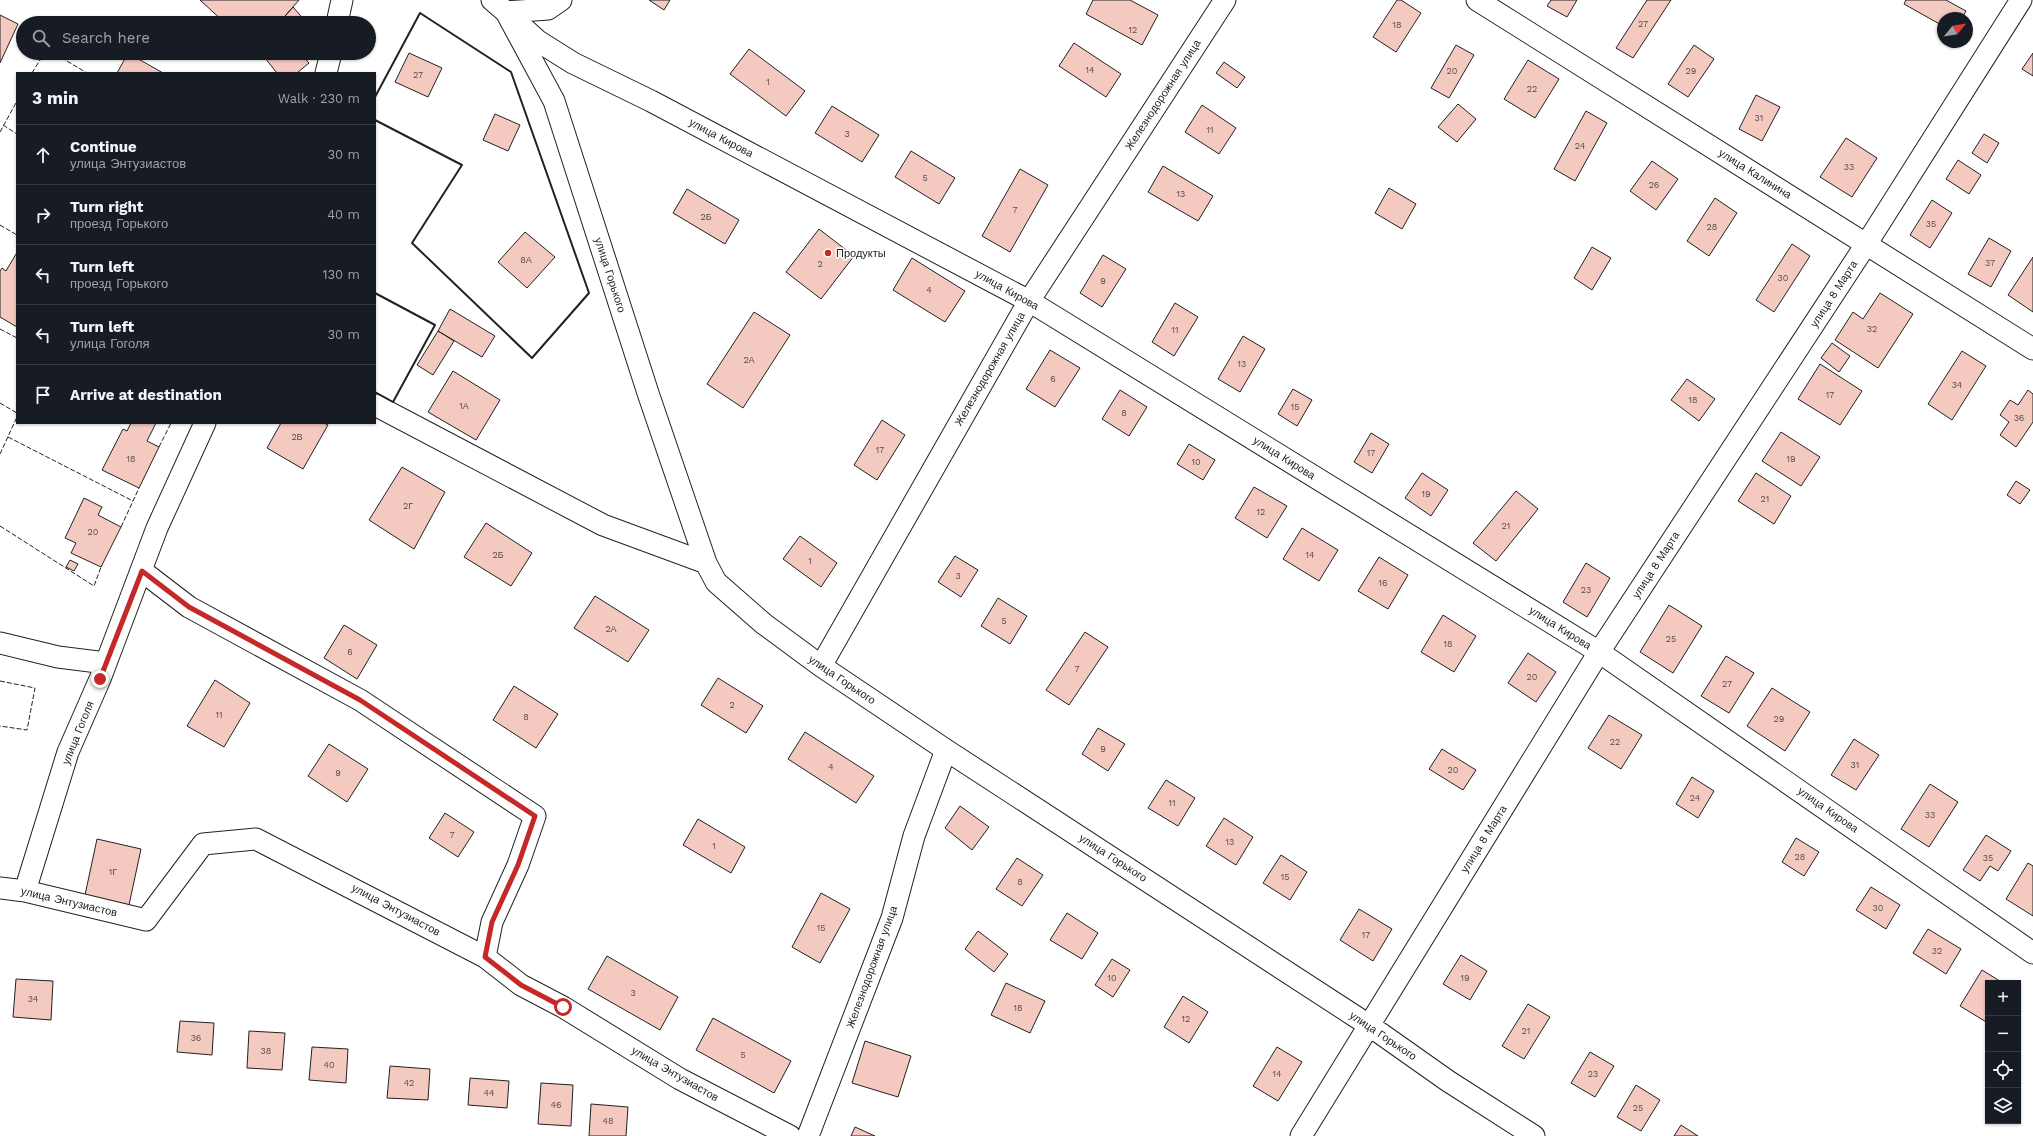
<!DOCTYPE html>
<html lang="en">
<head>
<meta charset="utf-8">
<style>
  :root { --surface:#171b24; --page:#242831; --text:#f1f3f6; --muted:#9ea1a6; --line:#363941 }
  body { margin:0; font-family:"Work Sans",sans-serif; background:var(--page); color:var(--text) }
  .controls { position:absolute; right:12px; bottom:12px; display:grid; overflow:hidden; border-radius:0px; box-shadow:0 1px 3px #0004 }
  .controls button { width:36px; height:36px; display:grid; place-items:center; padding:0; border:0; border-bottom:1px solid var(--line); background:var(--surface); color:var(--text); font:20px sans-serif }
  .compass { position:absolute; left:1937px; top:12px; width:36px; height:36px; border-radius:50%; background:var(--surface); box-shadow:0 1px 3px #0004; rotate:60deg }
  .stop { position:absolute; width:12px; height:12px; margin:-9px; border:3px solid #c62828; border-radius:50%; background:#fff }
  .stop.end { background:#c62828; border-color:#fff; box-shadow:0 1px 4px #0008 }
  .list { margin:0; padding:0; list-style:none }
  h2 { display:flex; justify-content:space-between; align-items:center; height:52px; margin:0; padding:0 16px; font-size:17px }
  h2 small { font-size:13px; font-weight:400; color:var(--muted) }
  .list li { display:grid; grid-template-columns:26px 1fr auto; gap:12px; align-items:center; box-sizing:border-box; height:60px; padding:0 16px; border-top:1px solid var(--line) }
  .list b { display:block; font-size:15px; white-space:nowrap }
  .list p { margin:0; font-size:13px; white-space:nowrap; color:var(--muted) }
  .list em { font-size:13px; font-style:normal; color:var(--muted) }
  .icon { flex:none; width:22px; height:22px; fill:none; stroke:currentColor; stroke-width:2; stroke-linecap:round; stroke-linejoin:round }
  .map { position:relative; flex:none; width:2033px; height:1136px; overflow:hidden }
  .search { position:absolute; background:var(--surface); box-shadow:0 1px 3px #0004; left:16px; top:16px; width:360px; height:44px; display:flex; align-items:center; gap:10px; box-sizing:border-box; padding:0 14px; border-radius:22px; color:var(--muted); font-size:15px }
  .panel { position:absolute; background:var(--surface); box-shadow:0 1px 3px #0004; left:16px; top:72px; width:360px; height:352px; border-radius:0px }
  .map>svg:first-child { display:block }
  .building { fill:#f3c9c0; stroke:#222 }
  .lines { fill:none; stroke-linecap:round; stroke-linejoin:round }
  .street-casing { stroke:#222; stroke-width:23 }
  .street { stroke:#fff; stroke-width:21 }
  .fence { stroke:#222; stroke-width:1; stroke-dasharray:5 2; stroke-linecap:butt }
  .wall { stroke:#222; stroke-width:2 }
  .route { stroke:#c62828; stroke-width:5 }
  .poi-dot { fill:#c62828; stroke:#fff; stroke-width:1.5 }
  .labels { text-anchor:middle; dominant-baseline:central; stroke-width:3; stroke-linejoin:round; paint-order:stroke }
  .number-label { font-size:9px; fill:#564c4a }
  .street-label { font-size:11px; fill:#222; stroke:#fff }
  .poi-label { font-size:11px; fill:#222; stroke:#fff; text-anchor:start }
</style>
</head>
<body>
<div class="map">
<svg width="2033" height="1136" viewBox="0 0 2033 1136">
  <rect width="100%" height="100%" fill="#fff"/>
  <path class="building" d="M 200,0 L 299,0 L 279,23 L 225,23 Z
    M 649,0 L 670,0 L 664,10 Z
    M 1093,0 L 1130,0 L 1158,15 L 1142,45 L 1086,14 Z
    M 1397,0 L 1401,0 L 1421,13 L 1396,52 L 1373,37 Z
    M 1551,0 L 1577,0 L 1567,17 L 1547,6 Z
    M 1647,0 L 1671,0 L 1633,58 L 1616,48 Z
    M 1906,0 L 1946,0 L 1966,11 L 1962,18 L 1943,18 L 1943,26 L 1904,4 Z
    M 293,7 L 307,23 L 279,23 Z
    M 0,15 L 18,24 L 0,63 Z
    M 1074,43 L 1121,74 L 1106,97 L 1059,66 Z
    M 1456,45 L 1474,55 L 1449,98 L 1431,88 Z
    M 1694,45 L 1714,59 L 1688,97 L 1668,84 Z
    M 749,49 L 805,91 L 786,116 L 730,74 Z
    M 128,53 L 163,73 L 117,73 Z
    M 261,53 L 300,53 L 309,63 L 297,73 L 277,73 Z
    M 409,53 L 442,68 L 428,97 L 395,82 Z
    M 2033,53 L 2033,76 L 2022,69 Z
    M 1528,60 L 1559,79 L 1535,118 L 1504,99 Z
    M 1224,62 L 1245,77 L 1237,88 L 1216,73 Z
    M 1756,95 L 1780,107 L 1762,141 L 1739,129 Z
    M 1458,104 L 1476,119 L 1457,142 L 1438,127 Z
    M 1202,105 L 1236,128 L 1219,154 L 1185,132 Z
    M 832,106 L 879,135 L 862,162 L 815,133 Z
    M 1586,111 L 1607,123 L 1575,181 L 1554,169 Z
    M 495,114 L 520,125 L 508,151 L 483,140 Z
    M 1984,134 L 1999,143 L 1987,163 L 1972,153 Z
    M 1846,138 L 1877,158 L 1852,197 L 1820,177 Z
    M 911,151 L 955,178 L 939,204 L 895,177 Z
    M 1958,160 L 1981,175 L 1969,194 L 1946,179 Z
    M 1652,161 L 1678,179 L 1656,210 L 1630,191 Z
    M 1163,166 L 1213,196 L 1198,221 L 1148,192 Z
    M 1020,169 L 1048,185 L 1010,252 L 982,236 Z
    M 1389,188 L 1416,204 L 1402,229 L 1375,213 Z
    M 687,189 L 739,220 L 725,244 L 673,213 Z
    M 1715,198 L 1737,213 L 1709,256 L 1687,241 Z
    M 1932,200 L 1952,213 L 1930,248 L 1910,235 Z
    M 819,229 L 854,256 L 821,299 L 786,272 Z
    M 525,232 L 555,257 L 527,288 L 498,262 Z
    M 1989,238 L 2011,251 L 1991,287 L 1968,274 Z
    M 1792,244 L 1810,256 L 1774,312 L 1756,300 Z
    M 1592,247 L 1611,258 L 1592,290 L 1574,278 Z
    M 16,254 L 17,254 L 17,327 L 0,317 L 0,271 L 2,268 L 6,271 Z
    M 1103,255 L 1126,269 L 1102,307 L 1080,293 Z
    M 2033,257 L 2033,312 L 2008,295 Z
    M 912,258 L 965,291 L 945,322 L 893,290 Z
    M 1880,293 L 1913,314 L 1878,368 L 1835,340 L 1853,312 L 1863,319 Z
    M 1175,303 L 1198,317 L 1174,356 L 1152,342 Z
    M 450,309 L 495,336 L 482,357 L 438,331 Z
    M 754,312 L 790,335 L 743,408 L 707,384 Z
    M 438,331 L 454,341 L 433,375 L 417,365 Z
    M 1243,336 L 1265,349 L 1240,392 L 1218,379 Z
    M 1832,343 L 1850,356 L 1839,372 L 1821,358 Z
    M 1050,350 L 1080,368 L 1055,407 L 1026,389 Z
    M 1962,351 L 1986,366 L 1952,420 L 1928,404 Z
    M 1820,364 L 1862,391 L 1840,425 L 1798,399 Z
    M 453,371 L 500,400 L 476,440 L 428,412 Z
    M 1687,379 L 1715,399 L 1699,421 L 1671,400 Z
    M 1293,389 L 1312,400 L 1297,426 L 1278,414 Z
    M 1120,390 L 1147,407 L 1129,436 L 1102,419 Z
    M 2028,390 L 2033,394 L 2033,422 L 2016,447 L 2000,435 L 2009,422 L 2000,415 L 2010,400 L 2018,405 Z
    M 882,420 L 905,435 L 877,480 L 854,465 Z
    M 131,423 L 156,423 L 147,441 L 159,447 L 139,488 L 102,470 L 123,429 L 127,431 Z
    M 281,423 L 324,423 L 328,425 L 303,469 L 267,448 Z
    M 1781,432 L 1820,457 L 1801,486 L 1762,461 Z
    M 1371,433 L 1389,444 L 1372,473 L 1354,462 Z
    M 1189,444 L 1215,460 L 1203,480 L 1177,464 Z
    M 402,467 L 445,492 L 414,549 L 369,520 Z
    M 1422,473 L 1448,490 L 1431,516 L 1405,498 Z
    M 1756,473 L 1791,496 L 1774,524 L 1738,501 Z
    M 2016,481 L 2030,490 L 2020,504 L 2007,495 Z
    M 1254,487 L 1287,506 L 1267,538 L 1235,518 Z
    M 1516,491 L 1538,509 L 1496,561 L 1473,543 Z
    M 84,498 L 102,507 L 98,515 L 121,527 L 101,567 L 71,553 L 76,543 L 65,538 Z
    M 486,523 L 532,553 L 511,586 L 464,557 Z
    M 1302,528 L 1338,550 L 1319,581 L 1283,559 Z
    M 800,536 L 837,563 L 821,587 L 783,559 Z
    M 955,556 L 978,570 L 961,597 L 938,582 Z
    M 1379,557 L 1408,575 L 1388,609 L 1358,591 Z
    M 70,560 L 78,564 L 74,571 L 66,567 Z
    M 1586,563 L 1610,578 L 1587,617 L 1563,602 Z
    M 595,596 L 649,630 L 628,662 L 574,628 Z
    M 998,598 L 1027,616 L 1010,644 L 981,626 Z
    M 1669,605 L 1702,626 L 1673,673 L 1640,652 Z
    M 1443,615 L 1476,636 L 1454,672 L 1421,652 Z
    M 344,625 L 377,645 L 357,679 L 324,658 Z
    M 1085,632 L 1108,647 L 1069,705 L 1046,690 Z
    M 1528,653 L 1556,672 L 1536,702 L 1508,683 Z
    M 1726,656 L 1754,673 L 1729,713 L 1701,696 Z
    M 718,678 L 763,706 L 746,733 L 701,705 Z
    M 215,680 L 250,703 L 224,747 L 187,726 Z
    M 514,686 L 558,714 L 536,748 L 493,720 Z
    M 1772,688 L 1810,712 L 1785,751 L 1747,726 Z
    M 1609,715 L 1642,735 L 1621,769 L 1588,748 Z
    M 1098,728 L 1125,744 L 1108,771 L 1082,754 Z
    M 805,732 L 874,776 L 856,803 L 788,759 Z
    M 1854,739 L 1879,755 L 1856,790 L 1831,775 Z
    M 329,744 L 368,769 L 347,802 L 308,776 Z
    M 1442,749 L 1476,770 L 1463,790 L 1429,769 Z
    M 1692,777 L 1714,791 L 1698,818 L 1676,804 Z
    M 1166,780 L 1195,798 L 1178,826 L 1148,808 Z
    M 1930,784 L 1958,802 L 1929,847 L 1901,829 Z
    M 960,806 L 989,827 L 972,850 L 945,828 Z
    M 445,813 L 474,832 L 458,857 L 429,838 Z
    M 1224,818 L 1253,837 L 1236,865 L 1206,846 Z
    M 698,819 L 745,847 L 731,873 L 683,845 Z
    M 1986,835 L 2011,851 L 1998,871 L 1990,866 L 1980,881 L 1963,870 Z
    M 1796,838 L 1819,852 L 1804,876 L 1782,862 Z
    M 97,839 L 141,849 L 129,905 L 85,895 Z
    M 1281,855 L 1307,872 L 1290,900 L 1263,883 Z
    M 1017,858 L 1043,875 L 1022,906 L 996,889 Z
    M 2028,863 L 2033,866 L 2033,916 L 2006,899 Z
    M 1871,887 L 1900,905 L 1886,929 L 1856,910 Z
    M 821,893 L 850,909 L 820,963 L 792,947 Z
    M 1359,909 L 1392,929 L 1373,961 L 1340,940 Z
    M 1067,913 L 1098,933 L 1082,959 L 1050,940 Z
    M 1928,929 L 1961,949 L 1946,974 L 1913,953 Z
    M 978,931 L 1008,954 L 994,972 L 965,949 Z
    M 1461,955 L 1487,971 L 1470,1000 L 1443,984 Z
    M 607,956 L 678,997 L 660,1030 L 588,989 Z
    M 1112,959 L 1130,970 L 1113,997 L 1095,985 Z
    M 1982,970 L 2003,983 L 1988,983 L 1988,1023 L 1960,1006 Z
    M 16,979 L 53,981 L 51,1020 L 13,1017 Z
    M 1006,983 L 1045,1001 L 1030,1033 L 991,1015 Z
    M 1183,996 L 1208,1012 L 1189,1043 L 1164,1027 Z
    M 1528,1004 L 1550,1017 L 1524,1059 L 1502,1046 Z
    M 713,1018 L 791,1061 L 774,1093 L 696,1050 Z
    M 180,1021 L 214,1023 L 212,1055 L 177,1052 Z
    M 249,1031 L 285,1033 L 282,1070 L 247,1068 Z
    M 865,1041 L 911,1056 L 898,1097 L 852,1083 Z
    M 312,1047 L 348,1049 L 346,1083 L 309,1080 Z
    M 1277,1047 L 1302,1062 L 1278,1101 L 1253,1086 Z
    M 1590,1052 L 1614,1066 L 1595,1097 L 1571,1083 Z
    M 390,1066 L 430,1069 L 428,1100 L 387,1098 Z
    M 470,1078 L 509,1081 L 507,1108 L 468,1105 Z
    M 541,1083 L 573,1085 L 571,1126 L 538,1124 Z
    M 1636,1085 L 1660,1100 L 1641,1131 L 1617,1117 Z
    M 591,1104 L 628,1107 L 626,1136 L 589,1136 Z
    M 1681,1125 L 1698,1136 L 1674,1136 Z
    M 855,1127 L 875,1136 L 851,1136 Z"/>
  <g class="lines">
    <g class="street-casing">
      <path id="street" d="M 492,0 L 506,12 L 554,101 L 648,393 L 706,563 L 716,582 L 764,624 L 821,666 L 946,750 L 1370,1026 L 1448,1081 L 1534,1136
        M 1477,0 L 2033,349
        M 506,12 L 538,41 L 573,63 L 651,101 L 1029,301 L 1599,652 L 2033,953
        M 506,12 L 548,9 L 561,0
        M 337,23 L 342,0
        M 326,73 L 331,53
        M 375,405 L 603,525 L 706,563
        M 142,571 L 189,607 L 360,700 L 535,816 L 518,865 L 492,922 L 485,957
        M 0,643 L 58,657 L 106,663
        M 821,666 L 1029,301 L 1225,0
        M 0,888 L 25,891 L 146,920 L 203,844 L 256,839 L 485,957 L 521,985 L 563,1007 L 680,1079 L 790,1136
        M 25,891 L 68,752 L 100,679 L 157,528 L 205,423
        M 808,1136 L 892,918 L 914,836 L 946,750
        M 1301,1136 L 1599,652 L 1867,243 L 2021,0"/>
    </g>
    <use href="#street" class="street"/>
    <path class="fence" d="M 55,54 L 87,73
      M 32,73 L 40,60
      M 3,125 L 17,134
      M 0,132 L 17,101
      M 0,225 L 17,235
      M 0,329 L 17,338
      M 0,403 L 17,413
      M 8,437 L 133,501
      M 159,447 L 171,423
      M 0,454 L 17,417
      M 0,526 L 94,586 L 101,567
      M 121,527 L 139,488
      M 0,681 L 35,688 L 27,730 L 0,726"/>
    <path class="wall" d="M 375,97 L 420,13 L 511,72 L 589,293 L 532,358 L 412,243 L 462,165 L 375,120
      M 375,293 L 435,325 L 393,402 L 375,392"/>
  </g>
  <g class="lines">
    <path class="route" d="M 100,679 L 142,571 L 189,607 L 360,700 L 535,816 L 518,865 L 492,922 L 485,957 L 521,985 L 563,1007"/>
  </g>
  <circle class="poi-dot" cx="828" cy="253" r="4"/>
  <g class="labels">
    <g class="number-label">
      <text x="1643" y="24">27</text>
      <text x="1397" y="25">18</text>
      <text x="1133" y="30">12</text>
      <text x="1090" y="70">14</text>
      <text x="1452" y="71">20</text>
      <text x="1691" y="71">29</text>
      <text x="418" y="75">27</text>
      <text x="768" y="82">1</text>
      <text x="1532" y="89">22</text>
      <text x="1759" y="118">31</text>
      <text x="1210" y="130">11</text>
      <text x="847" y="134">3</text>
      <text x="1580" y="146">24</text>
      <text x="1849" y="167">33</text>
      <text x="925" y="178">5</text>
      <text x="1654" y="185">26</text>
      <text x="1181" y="194">13</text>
      <text x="1015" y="210">7</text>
      <text x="706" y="217">2Б</text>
      <text x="1931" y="224">35</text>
      <text x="1712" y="227">28</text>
      <text x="526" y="260">8А</text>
      <text x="1990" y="263">37</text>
      <text x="820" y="264">2</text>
      <text x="1783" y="278">30</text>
      <text x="1103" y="281">9</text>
      <text x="929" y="290">4</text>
      <text x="1872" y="329">32</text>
      <text x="1175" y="330">11</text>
      <text x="749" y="360">2А</text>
      <text x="1242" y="364">13</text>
      <text x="1053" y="379">6</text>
      <text x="1957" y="385">34</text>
      <text x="1830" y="395">17</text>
      <text x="1693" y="400">18</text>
      <text x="464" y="406">1А</text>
      <text x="1295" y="407">15</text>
      <text x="1124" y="413">8</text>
      <text x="2019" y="418">36</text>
      <text x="297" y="437">2В</text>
      <text x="880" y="450">17</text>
      <text x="1371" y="453">17</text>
      <text x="131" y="459">18</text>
      <text x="1791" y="459">19</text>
      <text x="1196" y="462">10</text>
      <text x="1426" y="494">19</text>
      <text x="1765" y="499">21</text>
      <text x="408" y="506">2Г</text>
      <text x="1261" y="512">12</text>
      <text x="1506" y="526">21</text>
      <text x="93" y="532">20</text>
      <text x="498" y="555">2Б</text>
      <text x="1310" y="555">14</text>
      <text x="810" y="561">1</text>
      <text x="958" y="576">3</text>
      <text x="1383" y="583">16</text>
      <text x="1586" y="590">23</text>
      <text x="1004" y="621">5</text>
      <text x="611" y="629">2А</text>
      <text x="1671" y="639">25</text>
      <text x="1448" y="644">18</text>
      <text x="350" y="652">6</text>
      <text x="1077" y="669">7</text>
      <text x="1532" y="677">20</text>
      <text x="1727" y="684">27</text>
      <text x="732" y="705">2</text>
      <text x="219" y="715">11</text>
      <text x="526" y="717">8</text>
      <text x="1779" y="719">29</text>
      <text x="1615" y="742">22</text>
      <text x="1103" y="749">9</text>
      <text x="1855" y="765">31</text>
      <text x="831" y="767">4</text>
      <text x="1453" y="770">20</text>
      <text x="338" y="773">9</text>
      <text x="1695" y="798">24</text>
      <text x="1172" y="803">11</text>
      <text x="1930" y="815">33</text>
      <text x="452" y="835">7</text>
      <text x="1230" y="842">13</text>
      <text x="714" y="846">1</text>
      <text x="1800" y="857">28</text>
      <text x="1988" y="858">35</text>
      <text x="113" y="872">1Г</text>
      <text x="1285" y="877">15</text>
      <text x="1020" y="882">8</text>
      <text x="1878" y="908">30</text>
      <text x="821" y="928">15</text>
      <text x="1366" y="935">17</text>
      <text x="1937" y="951">32</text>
      <text x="1112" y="978">10</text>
      <text x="1465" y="978">19</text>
      <text x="633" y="993">3</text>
      <text x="33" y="999">34</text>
      <text x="1018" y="1008">18</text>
      <text x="1186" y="1019">12</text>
      <text x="1526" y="1031">21</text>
      <text x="196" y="1038">36</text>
      <text x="266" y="1051">38</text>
      <text x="743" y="1055">5</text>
      <text x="329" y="1065">40</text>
      <text x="1277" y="1074">14</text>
      <text x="1593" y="1074">23</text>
      <text x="409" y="1083">42</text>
      <text x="489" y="1093">44</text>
      <text x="556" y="1105">46</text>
      <text x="1638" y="1108">25</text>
      <text x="608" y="1121">48</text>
    </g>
    <g class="street-label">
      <text transform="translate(1163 95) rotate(-57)">Железнодорожная улица</text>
      <text transform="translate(721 138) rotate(28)">улица Кирова</text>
      <text transform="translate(1755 174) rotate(32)">улица Калинина</text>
      <text transform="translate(610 275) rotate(72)">улица Горького</text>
      <text transform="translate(1007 290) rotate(29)">улица Кирова</text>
      <text transform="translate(1834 294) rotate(-57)">улица 8 Марта</text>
      <text transform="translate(990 369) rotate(-60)">Железнодорожная улица</text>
      <text transform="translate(1284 458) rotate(32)">улица Кирова</text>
      <text transform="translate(1656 565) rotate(-57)">улица 8 Марта</text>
      <text transform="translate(1560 628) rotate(32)">улица Кирова</text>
      <text transform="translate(842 680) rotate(34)">улица Горького</text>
      <text transform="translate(78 733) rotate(-68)">улица Гоголя</text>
      <text transform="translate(1828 810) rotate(35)">улица Кирова</text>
      <text transform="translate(1484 839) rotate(-58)">улица 8 Марта</text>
      <text transform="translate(1113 858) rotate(33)">улица Горького</text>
      <text transform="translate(69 902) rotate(13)">улица Энтузиастов</text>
      <text transform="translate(396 910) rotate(28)">улица Энтузиастов</text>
      <text transform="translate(872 967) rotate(-70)">Железнодорожная улица</text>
      <text transform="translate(1383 1036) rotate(34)">улица Горького</text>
      <text transform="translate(675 1074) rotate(30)">улица Энтузиастов</text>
    </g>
    <g class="poi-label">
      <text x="836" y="253">Продукты</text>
    </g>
  </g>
</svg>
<div class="controls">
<button>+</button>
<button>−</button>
<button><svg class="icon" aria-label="locate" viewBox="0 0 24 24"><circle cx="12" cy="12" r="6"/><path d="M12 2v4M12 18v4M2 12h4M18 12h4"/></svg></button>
<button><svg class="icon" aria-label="layers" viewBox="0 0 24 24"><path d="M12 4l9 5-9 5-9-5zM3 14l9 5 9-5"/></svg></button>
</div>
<svg class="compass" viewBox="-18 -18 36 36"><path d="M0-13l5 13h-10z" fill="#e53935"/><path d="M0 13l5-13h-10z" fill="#9ea1a6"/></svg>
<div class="stop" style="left:563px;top:1007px"></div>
<div class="stop end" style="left:100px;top:679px"></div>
<div class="search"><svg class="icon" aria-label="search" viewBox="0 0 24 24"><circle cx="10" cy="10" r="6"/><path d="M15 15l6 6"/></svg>Search here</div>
<section class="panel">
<h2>3 min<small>Walk · 230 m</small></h2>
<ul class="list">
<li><svg class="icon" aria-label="ahead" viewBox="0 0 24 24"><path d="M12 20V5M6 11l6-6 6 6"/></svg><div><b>Continue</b><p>улица Энтузиастов</p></div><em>30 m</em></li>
<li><svg class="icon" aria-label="right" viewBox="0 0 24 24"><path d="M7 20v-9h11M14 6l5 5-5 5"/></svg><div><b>Turn right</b><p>проезд Горького</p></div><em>40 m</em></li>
<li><svg class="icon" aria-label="left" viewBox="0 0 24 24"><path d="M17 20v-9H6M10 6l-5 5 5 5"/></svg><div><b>Turn left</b><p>проезд Горького</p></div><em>130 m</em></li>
<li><svg class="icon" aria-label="left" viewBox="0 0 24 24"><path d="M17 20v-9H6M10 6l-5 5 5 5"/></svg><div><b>Turn left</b><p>улица Гоголя</p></div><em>30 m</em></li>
<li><svg class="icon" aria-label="arrive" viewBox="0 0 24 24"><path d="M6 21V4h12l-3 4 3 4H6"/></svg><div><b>Arrive at destination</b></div></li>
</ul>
</section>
</div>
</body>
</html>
